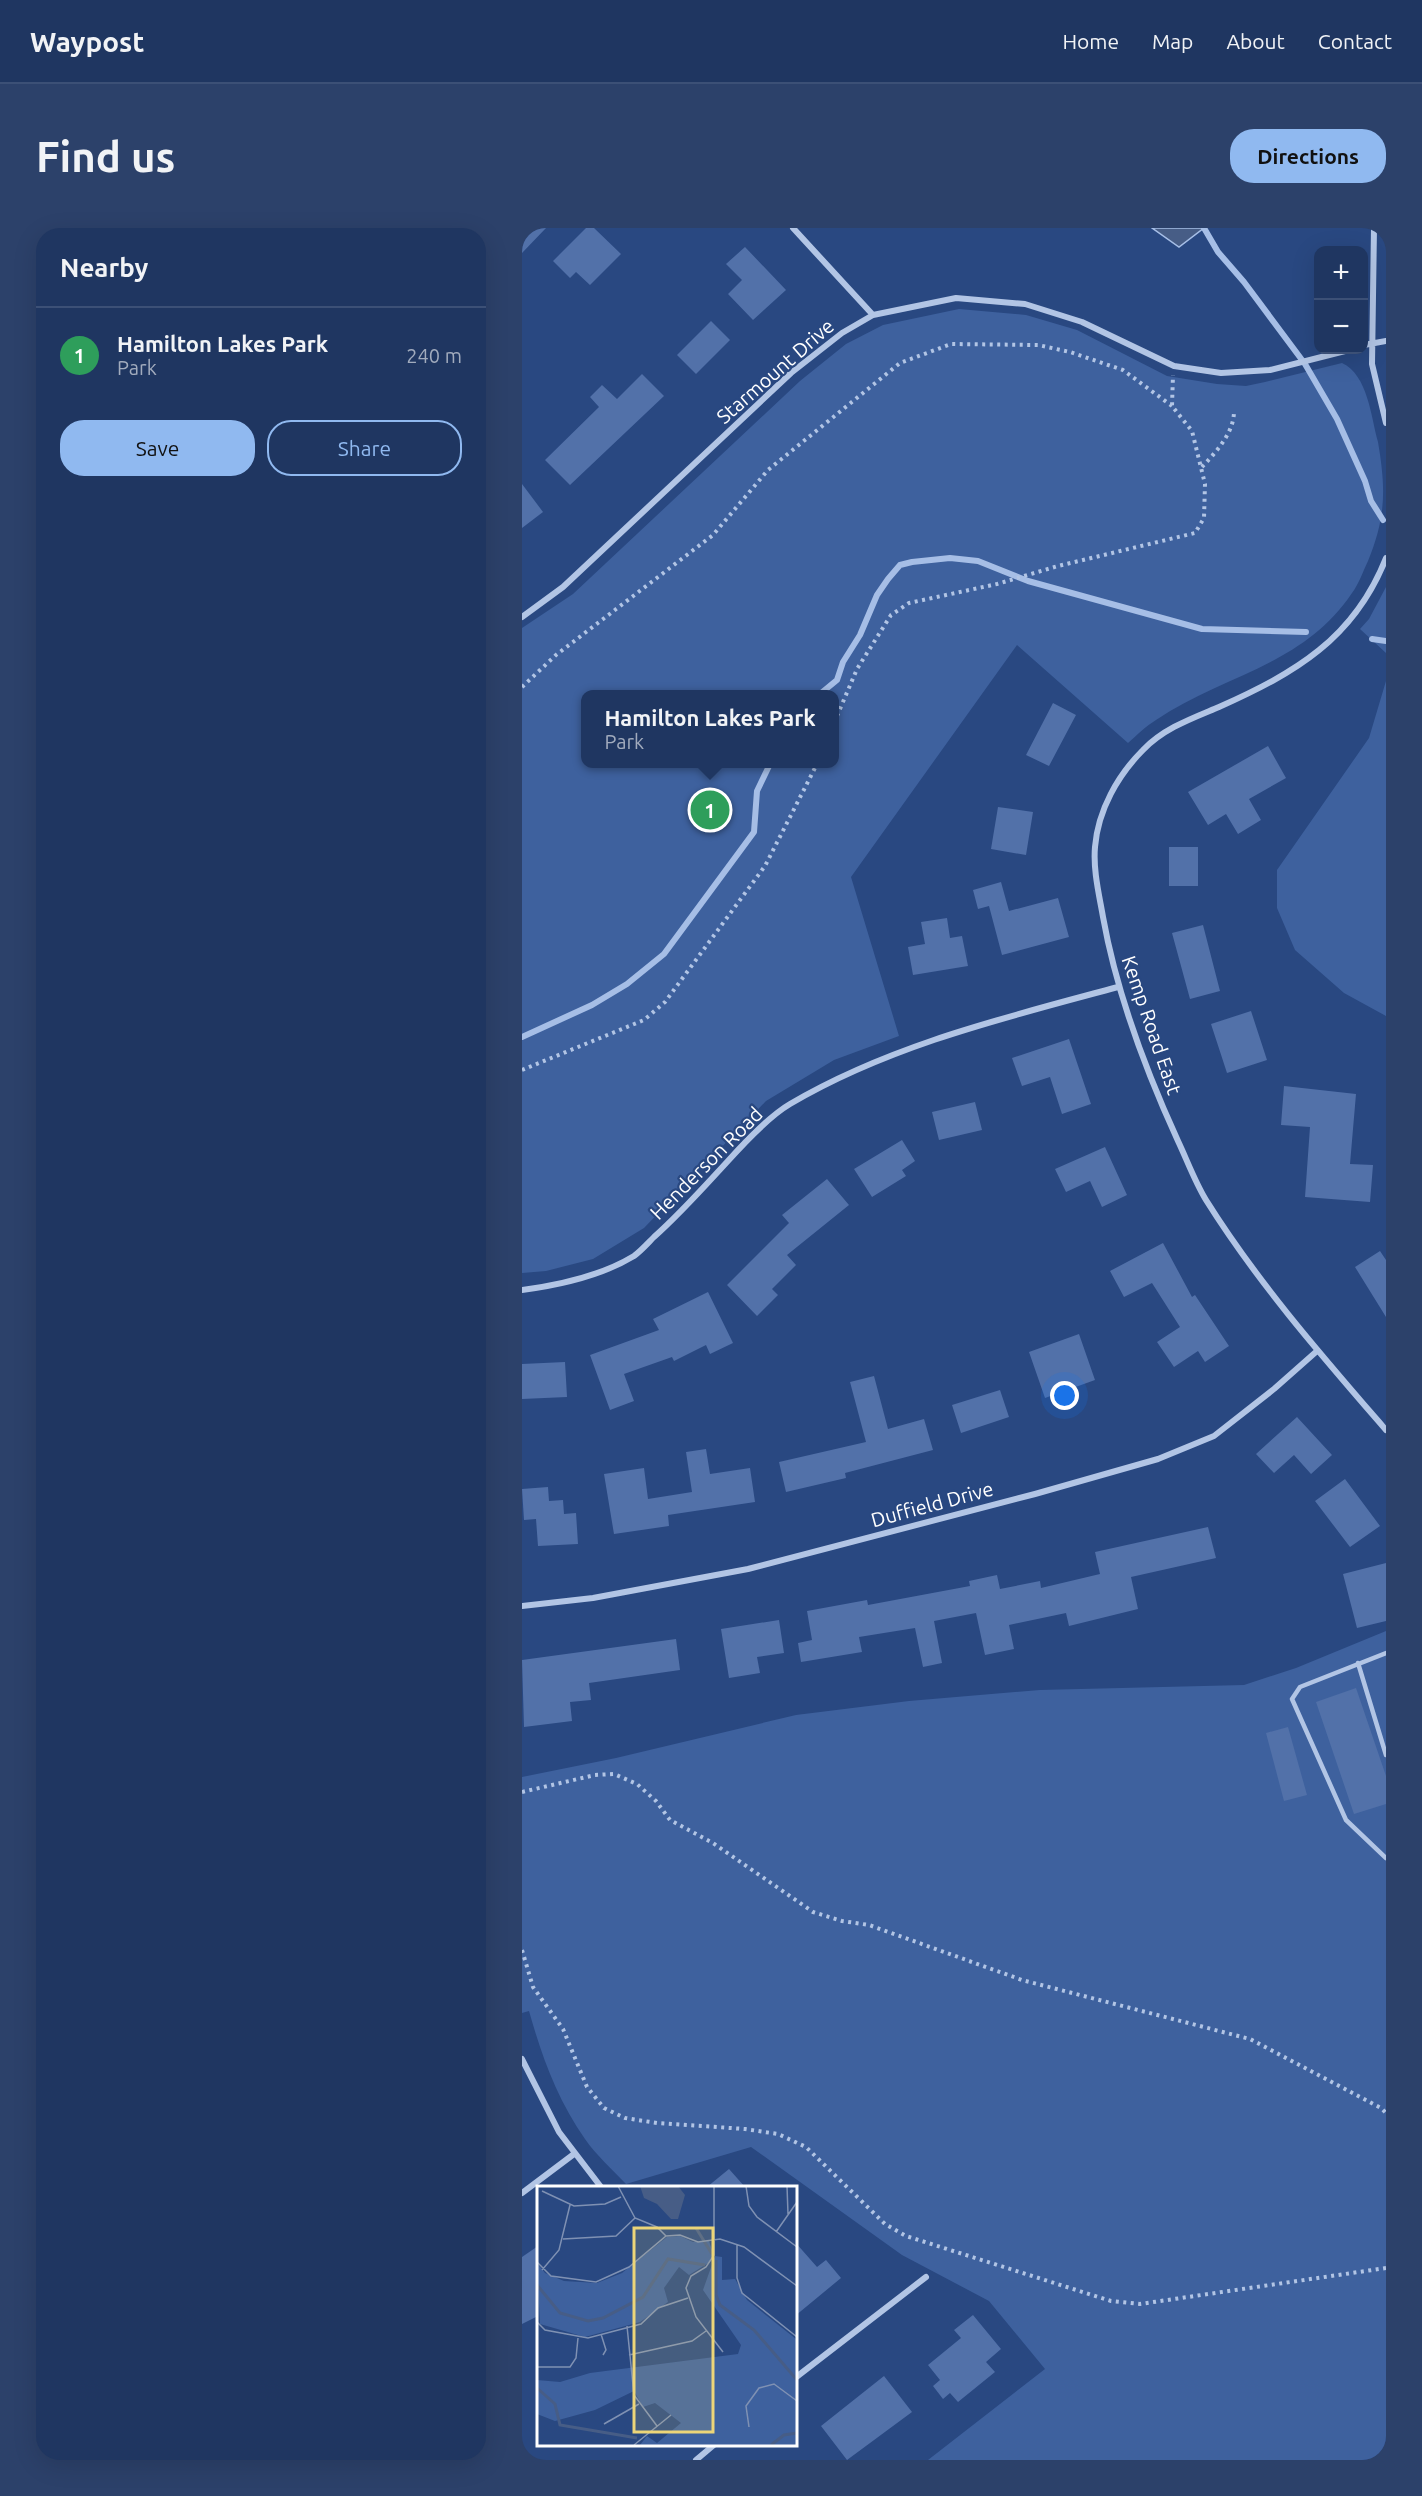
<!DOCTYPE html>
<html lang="en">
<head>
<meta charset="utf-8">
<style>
  :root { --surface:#1f3661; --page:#2c416a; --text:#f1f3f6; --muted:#a1abbd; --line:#3c5076; --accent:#90b9f0 }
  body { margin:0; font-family:Ubuntu,sans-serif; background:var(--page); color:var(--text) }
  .controls { position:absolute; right:18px; top:18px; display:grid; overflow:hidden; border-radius:12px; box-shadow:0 6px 24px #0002 }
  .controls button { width:54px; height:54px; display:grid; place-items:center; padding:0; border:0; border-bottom:2px solid var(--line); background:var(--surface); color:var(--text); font:30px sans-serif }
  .you { position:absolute; left:543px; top:1168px; width:21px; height:21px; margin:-15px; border:4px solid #fff; border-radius:50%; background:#1a73e8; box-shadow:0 0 0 9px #1a73e833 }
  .badge { display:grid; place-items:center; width:39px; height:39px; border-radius:50%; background:var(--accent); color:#fff; font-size:20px; font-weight:700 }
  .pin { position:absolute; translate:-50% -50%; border:3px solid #fff; box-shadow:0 2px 6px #0006 }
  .popup { position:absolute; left:59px; top:462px; width:258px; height:78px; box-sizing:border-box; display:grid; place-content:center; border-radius:12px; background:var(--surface); filter:drop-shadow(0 2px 4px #0005); font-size:20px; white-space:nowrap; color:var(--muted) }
  .popup b { font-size:22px; color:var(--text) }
  .popup::after { content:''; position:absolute; left:50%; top:100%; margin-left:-12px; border:12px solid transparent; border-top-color:var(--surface) }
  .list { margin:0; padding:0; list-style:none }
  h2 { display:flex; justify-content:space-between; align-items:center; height:78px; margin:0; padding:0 24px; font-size:26px }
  h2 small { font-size:20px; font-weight:400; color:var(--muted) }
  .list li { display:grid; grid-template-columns:39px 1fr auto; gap:18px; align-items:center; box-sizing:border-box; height:96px; padding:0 24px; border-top:2px solid var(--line) }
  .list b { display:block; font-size:22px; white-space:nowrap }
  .list p { margin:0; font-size:20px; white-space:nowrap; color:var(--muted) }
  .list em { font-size:20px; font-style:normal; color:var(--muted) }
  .actions { display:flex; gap:12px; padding:18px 24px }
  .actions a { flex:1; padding:14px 0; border:2px solid var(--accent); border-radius:24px; text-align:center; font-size:21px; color:var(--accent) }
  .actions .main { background:var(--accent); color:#111 }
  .map { position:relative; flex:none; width:864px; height:2232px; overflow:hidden; border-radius:24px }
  header { display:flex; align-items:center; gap:36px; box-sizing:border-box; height:84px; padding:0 30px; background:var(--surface); border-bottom:2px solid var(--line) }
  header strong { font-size:28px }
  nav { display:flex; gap:33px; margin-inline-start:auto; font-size:21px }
  .intro { display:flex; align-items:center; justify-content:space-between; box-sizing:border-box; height:144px; padding:0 36px }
  h1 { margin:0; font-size:42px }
  .button { padding:15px 27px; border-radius:24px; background:var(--accent); color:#111; font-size:21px; font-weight:700 }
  main { display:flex; gap:36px; padding:0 36px }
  aside { flex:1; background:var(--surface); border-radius:24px; box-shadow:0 6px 24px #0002 }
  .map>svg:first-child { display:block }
  .green { fill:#3e619e; fill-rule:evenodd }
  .water { fill:#475d86; stroke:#a6bee6; stroke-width:1.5 }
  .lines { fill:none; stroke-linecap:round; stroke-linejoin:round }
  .stream { stroke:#a6bee6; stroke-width:6 }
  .building { fill:#5271a9 }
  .path { stroke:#b2c5e5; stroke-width:4; stroke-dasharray:3 4.5; stroke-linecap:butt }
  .service { stroke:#b2c5e5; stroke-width:4.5 }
  .minor { stroke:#b2c5e5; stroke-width:6 }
  .labels { text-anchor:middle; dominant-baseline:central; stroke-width:4.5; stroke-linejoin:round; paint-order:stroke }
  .street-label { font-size:20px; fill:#fff; stroke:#294881 }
  .inset-river { fill:none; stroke:#475d86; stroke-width:3 }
  .inset-road { fill:none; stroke:#7f91b3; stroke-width:1.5 }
  .view { fill:#ecd579; fill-opacity:0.15; stroke:#ecd579; stroke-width:3 }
  .inset-edge { fill:none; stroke:#fff; stroke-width:3 }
</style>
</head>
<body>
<header>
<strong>Waypost</strong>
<nav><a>Home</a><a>Map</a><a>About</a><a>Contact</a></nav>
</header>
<div class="intro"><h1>Find us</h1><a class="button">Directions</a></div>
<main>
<aside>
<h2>Nearby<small></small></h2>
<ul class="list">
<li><span class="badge" style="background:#2e9e5b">1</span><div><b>Hamilton Lakes Park</b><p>Park</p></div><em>240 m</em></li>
</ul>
<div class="actions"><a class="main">Save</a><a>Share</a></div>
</aside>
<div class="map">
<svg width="864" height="2232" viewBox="0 0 864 2232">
  <rect width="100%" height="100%" fill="#294881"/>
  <path class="green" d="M 437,81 L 504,87 L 555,102 L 645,148 L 695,156 L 724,158 L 743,154 L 820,135 C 846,147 849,189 856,214 C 864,261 864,289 846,333 C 841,343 837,356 830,365 C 780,439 701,446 634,492 C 624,498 615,507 606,515 L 495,417 L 329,649 L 377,808 L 312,832 L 244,873 L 122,1000 L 71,1031 L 24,1043 L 0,1045 L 0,400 L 51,366 L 278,153 L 324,116 L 361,97 ZM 312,466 L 312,536 L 63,536 L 63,466 Z
    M 864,359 L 864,425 L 838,401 L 847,391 Z
    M 864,453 L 864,788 L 822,765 L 773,722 L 755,680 L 755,642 L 847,510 Z
    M 864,1403 L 864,2232 L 406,2232 L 523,2141 L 467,2073 L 380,2027 L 229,1919 L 104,1956 C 90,1941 74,1927 63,1911 C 35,1871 20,1829 7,1783 L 0,1785 L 0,1549 L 94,1530 L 274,1487 L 387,1473 L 518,1462 L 722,1457 L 774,1440 Z"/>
  <path class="water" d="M 630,0 L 682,0 L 657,19 Z"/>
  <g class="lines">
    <path class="stream" d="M 682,0 L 696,24 L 722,54 L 783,136 L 815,191 L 843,253 L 849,273 L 861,292
      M 850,411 L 864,413
      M 298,466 L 315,452 L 321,434 L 338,407 L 355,367 L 366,351 L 378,337 L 390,334 L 428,330 L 456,333 L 506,353 L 680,401 L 784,404
      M 0,809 L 70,777 L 105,756 L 142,726 L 232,604 L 235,563 L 248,536"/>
  </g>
  <path class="building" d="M 0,0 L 24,0 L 0,25 Z
    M 64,0 L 72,0 L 99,26 L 68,57 L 54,44 L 48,50 L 31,33 Z
    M 223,19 L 264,62 L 231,92 L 206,66 L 220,52 L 204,36 Z
    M 189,93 L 208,112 L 174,146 L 155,127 Z
    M 120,146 L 142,168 L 48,257 L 23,232 L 77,179 L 68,169 L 80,157 L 95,171 Z
    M 0,256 L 21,284 L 0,300 Z
    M 531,475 L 554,487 L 527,538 L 504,527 Z
    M 746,518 L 764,550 L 727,571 L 739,592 L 716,606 L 704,586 L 686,597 L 666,564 Z
    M 476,579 L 511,584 L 504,627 L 469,621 Z
    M 647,619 L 676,619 L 676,658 L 647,658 Z
    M 479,654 L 487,683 L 536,670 L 547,709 L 480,727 L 467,678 L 456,681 L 451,662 Z
    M 425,690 L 428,710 L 440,708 L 446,738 L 391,747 L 386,719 L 403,716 L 399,694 Z
    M 681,697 L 698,763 L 668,771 L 650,705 Z
    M 729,783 L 745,832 L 705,845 L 689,796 Z
    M 547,811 L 569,876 L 540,886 L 528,849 L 500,858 L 490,830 Z
    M 762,858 L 834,866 L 828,936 L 851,937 L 848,974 L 783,969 L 788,899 L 759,897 Z
    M 453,874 L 460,902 L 417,912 L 410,884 Z
    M 380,912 L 393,933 L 380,942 L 384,948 L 350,969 L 332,941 Z
    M 583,919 L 605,967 L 580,979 L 568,953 L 544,964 L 533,941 Z
    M 305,951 L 327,977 L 265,1027 L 274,1037 L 250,1061 L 256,1067 L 235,1088 L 205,1057 L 267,995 L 260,987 Z
    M 641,1015 L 670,1069 L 673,1067 L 707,1118 L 683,1134 L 676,1123 L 652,1139 L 635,1114 L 658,1099 L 630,1055 L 602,1069 L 588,1043 Z
    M 858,1023 L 864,1032 L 864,1089 L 833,1039 Z
    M 186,1064 L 211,1115 L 188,1126 L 184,1117 L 152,1133 L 150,1129 L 102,1146 L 112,1173 L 88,1182 L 68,1127 L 137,1102 L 131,1091 Z
    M 557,1106 L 573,1152 L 523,1170 L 507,1124 Z
    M 43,1134 L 45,1169 L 0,1171 L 0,1136 Z
    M 352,1148 L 366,1201 L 402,1191 L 411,1222 L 323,1245 L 324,1250 L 264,1264 L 257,1234 L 344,1214 L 328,1154 Z
    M 478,1162 L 487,1189 L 439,1205 L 430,1177 Z
    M 775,1189 L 810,1227 L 789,1246 L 772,1227 L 752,1245 L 734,1226 Z
    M 184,1221 L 188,1246 L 228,1240 L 233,1274 L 146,1287 L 147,1298 L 92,1306 L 82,1246 L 122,1240 L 126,1271 L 170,1264 L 164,1224 Z
    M 823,1251 L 858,1298 L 828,1319 L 793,1273 Z
    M 26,1259 L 27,1273 L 41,1272 L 42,1286 L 54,1285 L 56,1316 L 16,1318 L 14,1291 L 2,1292 L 0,1261 Z
    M 686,1299 L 694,1330 L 609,1349 L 616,1381 L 547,1398 L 544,1385 L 487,1397 L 492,1421 L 463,1427 L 454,1385 L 412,1393 L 420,1435 L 401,1439 L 393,1400 L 337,1409 L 340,1424 L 279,1434 L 276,1415 L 290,1412 L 285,1383 L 345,1372 L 346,1377 L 448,1358 L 447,1353 L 475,1347 L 478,1361 L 518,1353 L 519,1360 L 578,1346 L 573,1324 Z
    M 864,1335 L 864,1393 L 835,1400 L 821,1346 Z
    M 257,1392 L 262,1425 L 235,1429 L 238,1445 L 207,1450 L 199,1401 Z
    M 154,1411 L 158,1442 L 67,1455 L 69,1472 L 48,1474 L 50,1493 L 2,1499 L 0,1432 Z
    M 834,1460 L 864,1548 L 864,1576 L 832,1586 L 794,1474 Z
    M 766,1499 L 785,1567 L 762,1573 L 744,1505 Z
    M 207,1941 L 223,1959 L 185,1959 Z
    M 273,2014 L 295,2039 L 304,2032 L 319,2050 L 273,2088 Z
    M 16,2018 L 16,2088 L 0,2096 L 0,2029 Z
    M 451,2087 L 479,2121 L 464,2134 L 473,2144 L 436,2174 L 428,2165 L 421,2171 L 411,2158 L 418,2152 L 406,2137 L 439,2110 L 432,2102 Z
    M 362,2148 L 390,2184 L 325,2232 L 299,2198 Z"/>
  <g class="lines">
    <path class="path" d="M 680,239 C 694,224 712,205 712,183
      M 0,459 L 34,427 L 191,307 L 246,242 L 378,135 L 429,116 L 516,117 L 548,124 L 601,142 L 650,178
      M 312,495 L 335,441 L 369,387 L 387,375 L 475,356 L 536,338 L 673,305 L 682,290 L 683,256 L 670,203 L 650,178 L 651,147
      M 0,842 L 122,792 L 143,774 L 243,638 L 295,536
      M 0,1564 L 73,1547 L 92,1546 L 115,1556 L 134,1573 L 148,1592 L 191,1615 L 291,1684 L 320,1693 L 347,1697 L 500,1752 L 728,1811 L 859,1880 L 864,1885
      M 0,1722 L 11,1759 L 41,1801 L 65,1859 L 82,1880 L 103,1890 L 135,1895 L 223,1901 L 256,1906 L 284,1919 L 363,1996 L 384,2008 L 589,2073 L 618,2076 L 864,2040"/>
    <path class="service" d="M 864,1425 L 778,1459 L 770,1471 L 824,1592 L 864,1630
      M 836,1435 L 864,1527"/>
    <path class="minor" d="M 271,0 L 351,87
      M 852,0 L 850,136 L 864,195
      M 842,117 L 864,113
      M 864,330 C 832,411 773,445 697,479 C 671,490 642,500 621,522 C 596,547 576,582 573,619 C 571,642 577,666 581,689 C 595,767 623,841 656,913 C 665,932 673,954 684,972 C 736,1055 800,1128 864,1202
      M 0,389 L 41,359 L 269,145 L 320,105 L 351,87 L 434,70 L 503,76 L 560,94 L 652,138 L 699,145 L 748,142 L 827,122
      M 0,1062 C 38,1057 79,1048 112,1028 C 119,1023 126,1015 132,1009 C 158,986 181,960 205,934 C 222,915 246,889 268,876 C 368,817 485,789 596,759
      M 0,1378 L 71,1370 L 226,1341 L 513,1266 L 636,1231 L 692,1208 L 752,1161 L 795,1123
      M 0,1831 L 37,1904 L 79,1959
      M 0,1965 L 52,1926
      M 273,2150 L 404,2049
      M 174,2232 L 193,2216"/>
  </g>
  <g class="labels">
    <g class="street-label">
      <text transform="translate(253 143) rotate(-41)">Starmount Drive</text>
      <text transform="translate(630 797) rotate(71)">Kemp Road East</text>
      <text transform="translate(184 935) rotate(-45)">Henderson Road</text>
      <text transform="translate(410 1276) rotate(-15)">Duffield Drive</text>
    </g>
  </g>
  <g transform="translate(15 1958)">
    <rect width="260" height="260" fill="#294881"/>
    <path d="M 143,50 L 156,56 L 172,55 L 176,67 L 173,76 L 152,89 L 142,81 L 127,102 L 131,116 L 103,136 L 48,151 L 3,138 L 0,77 L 8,87 L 27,95 L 60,97 L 85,87 L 130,51 ZM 178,70 L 185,71 L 185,94 L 198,93 L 210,114 L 259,153 L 259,259 L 103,259 L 110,250 L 120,257 L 144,237 L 118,217 L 106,221 L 97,205 L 58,224 L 18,235 L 0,228 L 0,194 L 23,196 L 53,187 L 201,168 L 204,159 L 166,104 Z" fill="#3e619e"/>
    <path d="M 103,0 L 141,0 L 148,9 L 141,33 L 134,33 L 120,18 L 107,12 Z" fill="#475d86"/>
    <path class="inset-river" d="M 159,42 L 175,68M 179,74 L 179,109 L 183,119 L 217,144 L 260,194M 0,99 L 23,127 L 51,135 L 66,132 L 106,111 L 131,73 L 168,79M 0,202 L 18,218 L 23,239 L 100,252M 234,259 L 247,249 L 260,247"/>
    <path class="inset-road" d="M 81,0 L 98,32 L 120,41 L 129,50M 177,0 L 177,69 L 169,81 L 154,90 L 149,102 L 159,131 L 186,166M 209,0 L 212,20 L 220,31 L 260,61M 250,0 L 251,28M 5,5 L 37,20 L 68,18 L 84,11M 239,46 L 260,16M 26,53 L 79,50 L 98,32M 200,59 L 200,92 L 205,107 L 260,151M 0,76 L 14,90 L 59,96 L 92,81 L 129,50 L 143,49 L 161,56 L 183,53 L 207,61 L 260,100M 5,84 L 22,64 L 33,19M 0,136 L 8,144 L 51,152 L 104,138 L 121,122 L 151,112M 90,140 L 97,209 L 120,240M 64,148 L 69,164 L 66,169M 92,169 L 155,155 L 169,145M 0,181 L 33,181 L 39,172 L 41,152M 72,235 L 67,238 L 102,218M 212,241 L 209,220 L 222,202 L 237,198 L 260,215M 97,259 L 134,229"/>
    <path class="view" d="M 97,42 L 176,42 L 176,246 L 97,246 Z"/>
    <rect width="260" height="260" class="inset-edge"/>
  </g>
</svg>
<div class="controls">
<button>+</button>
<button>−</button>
</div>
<div class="you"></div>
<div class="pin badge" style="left:188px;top:582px;background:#2e9e5b">1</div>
<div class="popup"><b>Hamilton Lakes Park</b>Park</div>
</div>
</main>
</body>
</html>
